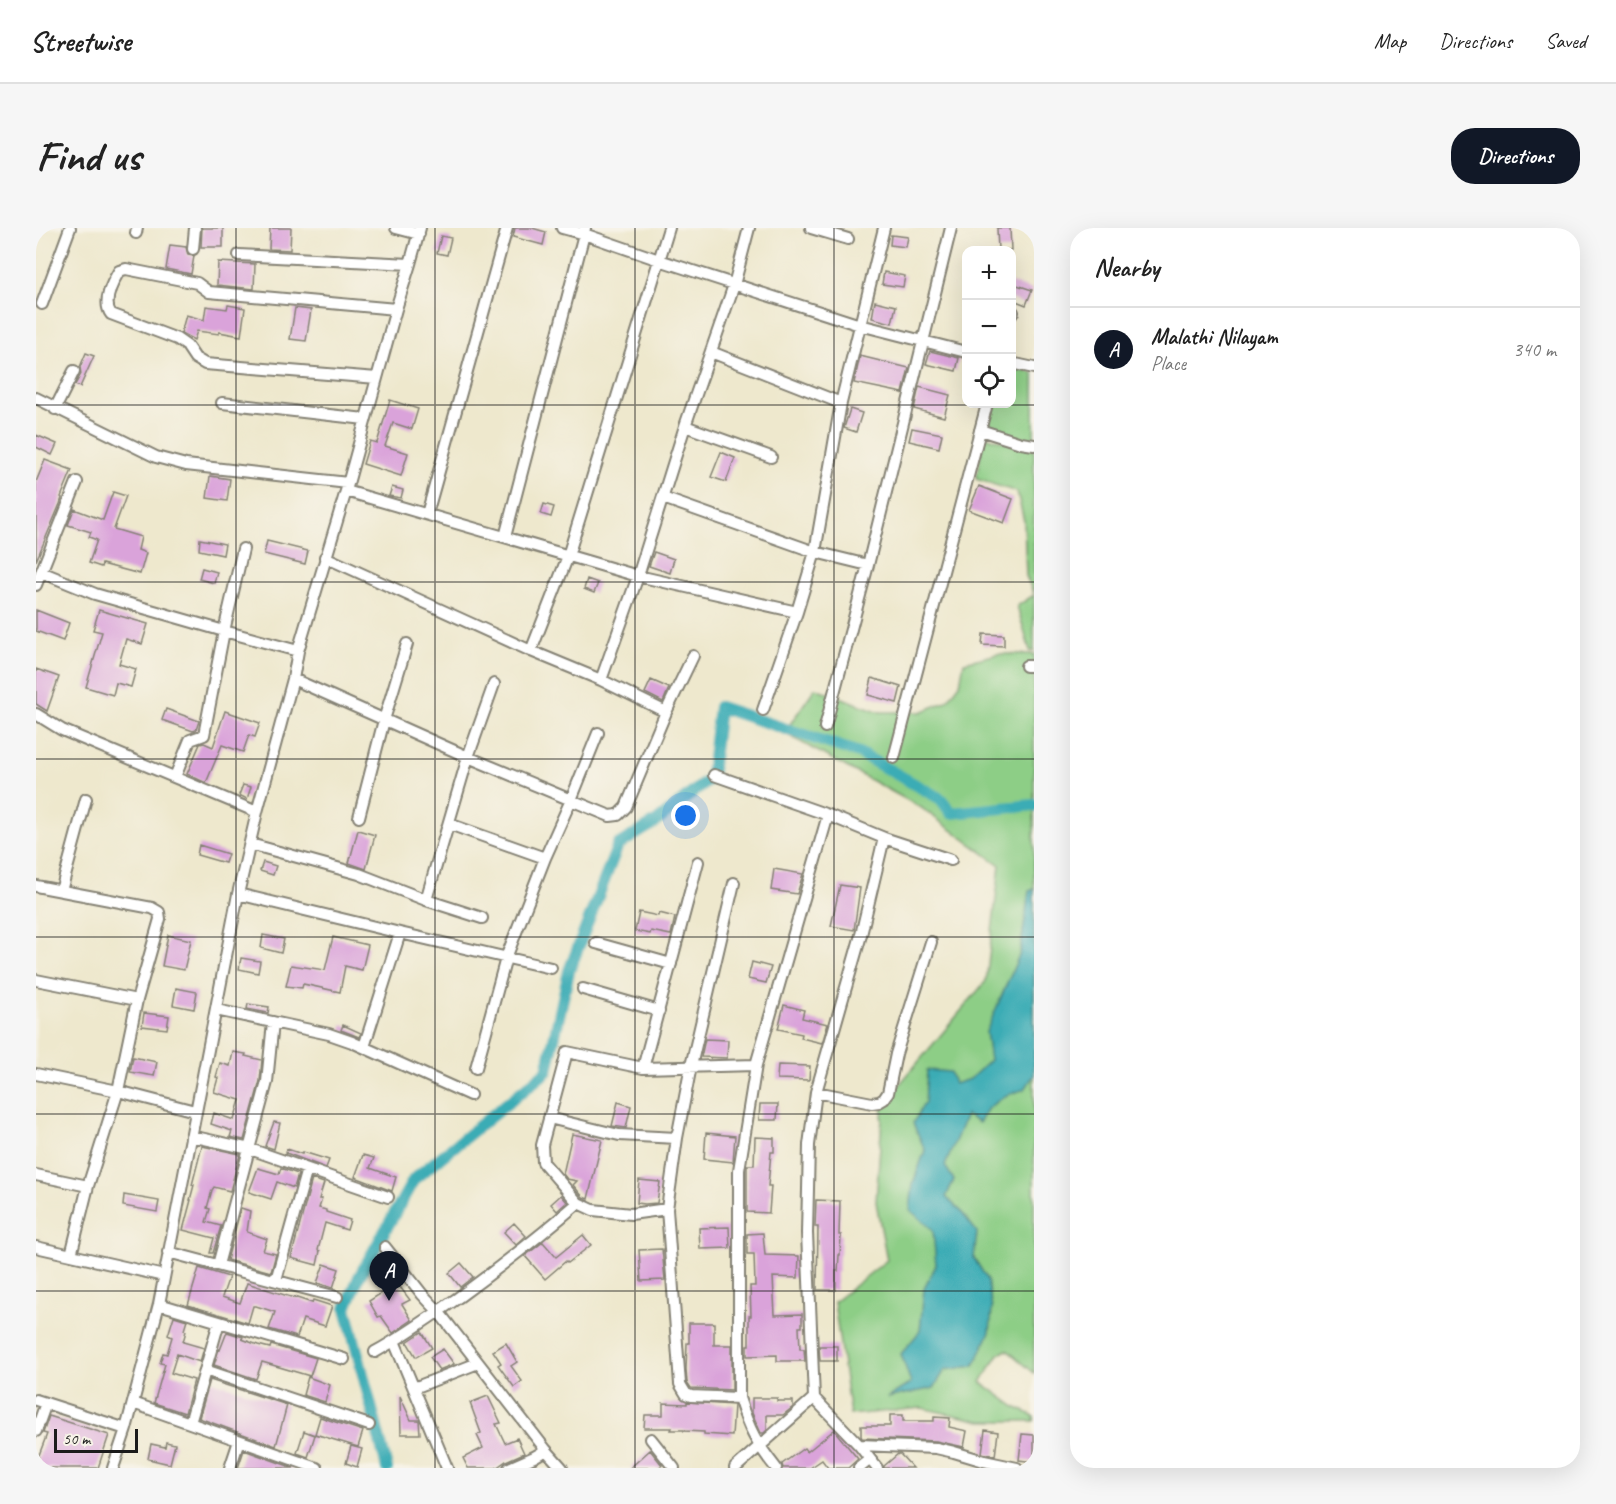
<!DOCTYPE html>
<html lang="en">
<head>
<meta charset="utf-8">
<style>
  :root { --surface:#fff; --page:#f6f6f6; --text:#222; --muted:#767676; --line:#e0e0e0; --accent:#111827 }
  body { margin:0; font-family:Caveat,sans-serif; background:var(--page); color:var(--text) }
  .controls { position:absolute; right:18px; top:18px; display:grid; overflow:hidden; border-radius:12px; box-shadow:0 6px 24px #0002 }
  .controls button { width:54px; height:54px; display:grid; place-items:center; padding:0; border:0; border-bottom:2px solid var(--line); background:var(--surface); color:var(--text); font:30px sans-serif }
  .scale { position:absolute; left:18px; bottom:15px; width:84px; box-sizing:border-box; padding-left:6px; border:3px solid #1c1c1c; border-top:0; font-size:16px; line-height:21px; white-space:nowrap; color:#1c1c1c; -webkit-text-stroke:4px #f7f3e8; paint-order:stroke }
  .you { position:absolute; left:650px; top:588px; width:21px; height:21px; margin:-15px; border:4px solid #fff; border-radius:50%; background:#1a73e8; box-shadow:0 0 0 9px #1a73e833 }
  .badge { display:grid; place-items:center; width:39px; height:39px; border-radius:50%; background:var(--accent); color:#fff; font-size:20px; font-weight:700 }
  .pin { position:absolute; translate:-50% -50px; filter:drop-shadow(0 2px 3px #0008) }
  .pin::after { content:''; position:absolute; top:32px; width:21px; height:18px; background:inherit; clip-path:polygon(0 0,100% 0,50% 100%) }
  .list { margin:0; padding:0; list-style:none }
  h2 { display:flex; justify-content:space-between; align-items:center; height:78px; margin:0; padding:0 24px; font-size:26px }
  h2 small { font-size:20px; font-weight:400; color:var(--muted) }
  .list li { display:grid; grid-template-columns:39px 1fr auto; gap:18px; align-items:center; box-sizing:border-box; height:84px; padding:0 24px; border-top:2px solid var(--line) }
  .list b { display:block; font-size:22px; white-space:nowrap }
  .list p { margin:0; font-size:20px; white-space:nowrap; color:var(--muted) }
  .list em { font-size:20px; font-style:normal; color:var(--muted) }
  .icon { flex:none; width:33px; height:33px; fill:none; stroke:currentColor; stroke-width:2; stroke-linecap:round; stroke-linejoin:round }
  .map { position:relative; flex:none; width:998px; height:1240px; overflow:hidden; border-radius:24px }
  header { display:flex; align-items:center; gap:36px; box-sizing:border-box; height:84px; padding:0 30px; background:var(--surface); border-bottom:2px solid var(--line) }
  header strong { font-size:28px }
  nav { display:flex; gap:33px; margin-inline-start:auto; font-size:21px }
  .intro { display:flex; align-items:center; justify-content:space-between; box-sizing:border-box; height:144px; padding:0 36px }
  h1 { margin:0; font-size:42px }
  .button { padding:15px 27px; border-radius:24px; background:var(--accent); color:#fff; font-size:21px; font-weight:700 }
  main { display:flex; gap:36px; padding:0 36px }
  aside { flex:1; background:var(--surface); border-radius:24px; box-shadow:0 6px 24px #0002 }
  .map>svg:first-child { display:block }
  .green { fill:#8dce86; stroke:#547551; stroke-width:1.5 }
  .water { fill:#3bacb5; stroke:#2c6468; stroke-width:1.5 }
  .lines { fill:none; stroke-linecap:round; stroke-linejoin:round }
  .canal { stroke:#3bacb5; stroke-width:12 }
  .building { fill:#daa3da }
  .minor-casing { stroke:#858274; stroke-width:14 }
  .minor { stroke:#fff; stroke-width:10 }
  .grid { fill:none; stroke:#1c1c1c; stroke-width:1.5; stroke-opacity:0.55 }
</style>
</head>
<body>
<header>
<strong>Streetwise</strong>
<nav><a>Map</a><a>Directions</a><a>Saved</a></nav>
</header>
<div class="intro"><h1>Find us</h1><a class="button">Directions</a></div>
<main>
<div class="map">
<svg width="998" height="1240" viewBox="0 0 998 1240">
  <rect width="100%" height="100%" fill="#f7f3e8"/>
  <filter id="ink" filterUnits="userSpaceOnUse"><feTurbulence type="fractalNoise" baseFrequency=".0167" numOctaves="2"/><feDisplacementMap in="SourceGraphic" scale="12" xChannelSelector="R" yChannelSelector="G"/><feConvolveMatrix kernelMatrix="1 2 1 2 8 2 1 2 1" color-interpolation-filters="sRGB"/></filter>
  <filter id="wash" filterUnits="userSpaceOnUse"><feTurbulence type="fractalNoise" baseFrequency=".008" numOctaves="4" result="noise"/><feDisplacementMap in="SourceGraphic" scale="24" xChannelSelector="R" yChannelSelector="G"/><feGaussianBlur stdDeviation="1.35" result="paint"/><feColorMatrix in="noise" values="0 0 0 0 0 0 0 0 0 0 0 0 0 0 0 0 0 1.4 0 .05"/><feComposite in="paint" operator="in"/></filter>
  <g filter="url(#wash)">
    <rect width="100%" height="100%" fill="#eee8cd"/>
    <path class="green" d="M 976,138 L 998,145 L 998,214 L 953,201 L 949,194 L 954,176 L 975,176 Z
      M 948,208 L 998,221 L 998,366 L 990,348 L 988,293 L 981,264 L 940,251 Z
      M 998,367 L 998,423 L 994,423 L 981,378 Z
      M 962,426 L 998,426 L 998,1145 L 971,1122 L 963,1126 L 945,1154 L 981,1180 L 998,1188 L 998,1193 L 945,1193 L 886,1180 L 814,1187 L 798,1074 L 851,1032 L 840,974 L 847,876 L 950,753 L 964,637 L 884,579 L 748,505 L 779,460 L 844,484 L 885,484 L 911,473 L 924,456 L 928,434 Z"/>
    <path class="water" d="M 998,661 L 998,847 L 989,861 L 969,868 L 952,880 L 943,895 L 930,887 L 909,938 L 918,952 L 910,969 L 924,982 L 941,1004 L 938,1030 L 951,1051 L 956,1080 L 954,1104 L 938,1138 L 909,1142 L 898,1160 L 851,1170 L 875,1155 L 865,1126 L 884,1103 L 888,1061 L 900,1037 L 897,1002 L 874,982 L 877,956 L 889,922 L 877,895 L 889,874 L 891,842 L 914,844 L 918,856 L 934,851 L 954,832 L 950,804 L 984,725 L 993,663 Z"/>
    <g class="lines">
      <path class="canal" d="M 351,1240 L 310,1080 L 323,1049 L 378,951 L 511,843 L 533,743 L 582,617 L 620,594 L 675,550 L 683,479 L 823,525 L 905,571 L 915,585 L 998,577"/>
    </g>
    <g id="blocks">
      <path class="building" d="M 166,0 L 187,0 L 187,19 L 165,19 Z
        M 234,0 L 255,0 L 254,22 L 233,21 Z
        M 479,0 L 496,0 L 510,4 L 507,17 L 477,9 Z
        M 961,0 L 974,0 L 975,22 L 962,22 Z
        M 855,7 L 872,9 L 870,19 L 854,17 Z
        M 405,8 L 415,10 L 411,27 L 401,25 Z
        M 134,17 L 150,19 L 152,27 L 158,28 L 155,46 L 130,41 Z
        M 182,34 L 219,36 L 218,61 L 181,57 Z
        M 848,44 L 869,48 L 867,59 L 846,56 Z
        M 975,55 L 996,62 L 990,77 L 975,71 Z
        M 839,73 L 860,78 L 856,95 L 836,90 Z
        M 192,77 L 209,80 L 205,108 L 183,104 L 183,106 L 161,103 L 158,112 L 145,105 L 150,87 L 168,92 L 170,78 L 191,81 Z
        M 259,80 L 275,82 L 270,113 L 254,111 Z
        M 894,123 L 923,130 L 920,143 L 890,136 Z
        M 50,125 L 58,128 L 44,159 L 39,157 L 45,146 L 44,139 Z
        M 824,128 L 873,140 L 867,165 L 818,155 Z
        M 883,159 L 914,167 L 908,189 L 878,181 Z
        M 354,172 L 382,181 L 376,201 L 357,195 L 349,218 L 372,225 L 365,248 L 327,236 L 334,213 L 341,215 Z
        M 814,181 L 826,185 L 820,204 L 808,200 Z
        M 876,200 L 906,206 L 903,220 L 873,213 Z
        M 0,207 L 21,216 L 16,227 L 0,219 Z
        M 685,224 L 699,230 L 690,254 L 675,249 Z
        M 9,232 L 36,242 L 25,269 L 26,270 L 24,276 L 0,333 L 0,254 Z
        M 174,248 L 194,251 L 191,273 L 171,270 Z
        M 943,258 L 977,271 L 968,295 L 933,282 Z
        M 356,259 L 367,262 L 365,270 L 353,268 Z
        M 77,264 L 90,268 L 78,301 L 105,309 L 102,322 L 110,325 L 104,346 L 66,336 L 65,339 L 53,335 L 61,312 L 53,309 L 55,304 L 32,297 L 38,281 L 67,292 Z
        M 508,276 L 518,279 L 515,289 L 505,286 Z
        M 164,311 L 189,316 L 187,327 L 163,322 Z
        M 231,313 L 272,323 L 269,336 L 228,326 Z
        M 618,324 L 638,331 L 634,345 L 613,338 Z
        M 166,340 L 181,344 L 178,355 L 163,351 Z
        M 551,351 L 562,355 L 558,365 L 548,361 Z
        M 0,382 L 33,395 L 27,413 L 0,403 Z
        M 63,382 L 112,396 L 106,416 L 90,411 L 83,436 L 100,441 L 95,459 L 80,455 L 77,467 L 50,459 L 66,404 L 57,402 Z
        M 947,406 L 968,407 L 968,418 L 946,417 Z
        M 0,441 L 23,449 L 11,483 L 0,476 Z
        M 836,450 L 865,459 L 861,475 L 832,467 Z
        M 615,452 L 633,460 L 627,474 L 609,465 Z
        M 130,481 L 163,493 L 160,502 L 157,503 L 126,492 Z
        M 189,483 L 224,495 L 219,509 L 213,507 L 207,524 L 186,517 L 170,555 L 151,546 L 164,516 L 168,515 L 177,519 Z
        M 207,557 L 215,559 L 211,571 L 203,567 Z
        M 322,602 L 339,607 L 330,641 L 313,635 Z
        M 163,617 L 192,626 L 189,635 L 161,627 Z
        M 227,634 L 240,638 L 237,647 L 224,643 Z
        M 738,641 L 767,646 L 761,666 L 735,662 Z
        M 804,657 L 824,660 L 818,702 L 795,698 Z
        M 603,684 L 622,688 L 623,685 L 639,689 L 635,707 L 615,703 L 614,706 L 599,703 Z
        M 132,707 L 155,712 L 148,742 L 126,738 Z
        M 227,707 L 248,711 L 245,725 L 225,720 Z
        M 297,709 L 332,717 L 326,742 L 309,738 L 304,764 L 267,756 L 266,760 L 250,758 L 255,737 L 289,742 Z
        M 205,730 L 224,733 L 222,745 L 203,741 Z
        M 716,734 L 735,739 L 730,755 L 712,751 Z
        M 140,760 L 161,764 L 158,781 L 137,777 Z
        M 212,776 L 233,779 L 232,785 L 211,781 Z
        M 748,777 L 768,782 L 766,790 L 792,796 L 786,815 L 765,810 L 766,806 L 742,801 Z
        M 108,785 L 133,788 L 131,801 L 106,798 Z
        M 307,797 L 325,805 L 323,809 L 305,802 Z
        M 669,811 L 692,812 L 691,830 L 665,829 Z
        M 197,824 L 210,826 L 209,828 L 226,832 L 224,853 L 208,912 L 194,909 L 196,903 L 175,896 L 178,885 L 198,892 L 204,872 L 178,864 L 182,850 L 180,849 L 184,835 L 194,838 Z
        M 97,829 L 121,834 L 118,848 L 94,844 Z
        M 742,837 L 774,838 L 773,852 L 741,851 Z
        M 582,874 L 595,878 L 590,900 L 576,898 Z
        M 724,876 L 742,876 L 741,892 L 723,892 Z
        M 238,894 L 244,895 L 238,921 L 229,918 Z
        M 670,905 L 699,908 L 697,934 L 668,931 Z
        M 536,906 L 566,912 L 552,971 L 547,969 L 537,957 L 541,953 L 531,951 L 527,946 Z
        M 719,909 L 738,910 L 738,924 L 735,924 L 732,958 L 735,958 L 733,985 L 711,984 L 711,937 L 718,937 Z
        M 166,918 L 204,926 L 194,963 L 178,959 L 176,962 L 171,980 L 174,981 L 170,994 L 185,998 L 177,1025 L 174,1025 L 178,1010 L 147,1002 L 155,972 L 154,972 L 158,957 L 156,957 Z
        M 251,921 L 266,926 L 267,924 L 293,932 L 290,940 L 250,925 Z
        M 327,927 L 338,930 L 334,940 L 360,949 L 356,963 L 319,949 Z
        M 222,940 L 243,946 L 245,940 L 262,946 L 258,960 L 241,954 L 235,971 L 213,964 Z
        M 276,951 L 288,955 L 283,971 L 286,971 L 283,980 L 290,982 L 290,984 L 314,992 L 311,1002 L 289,995 L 282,1022 L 284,1023 L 281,1037 L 255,1030 Z
        M 603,952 L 624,954 L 621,975 L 609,976 L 601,975 Z
        M 88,967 L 123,973 L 121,984 L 87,978 Z
        M 525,967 L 531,974 L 521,983 L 515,976 Z
        M 780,972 L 804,973 L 803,1007 L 805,1007 L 804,1027 L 803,1027 L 802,1043 L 800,1043 L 800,1062 L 781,1062 L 782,999 L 779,999 Z
        M 205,980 L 214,983 L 211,1004 L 231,1011 L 227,1023 L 240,1026 L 235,1044 L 191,1032 Z
        M 478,995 L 490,1008 L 480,1017 L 468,1004 Z
        M 693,999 L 694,1020 L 664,1021 L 663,1000 Z
        M 727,1005 L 729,1027 L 763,1028 L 762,1050 L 737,1049 L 739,1087 L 766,1086 L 766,1099 L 763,1099 L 764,1121 L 768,1121 L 769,1133 L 741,1133 L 741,1127 L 711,1128 L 711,1117 L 713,1117 L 713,1088 L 715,1088 L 714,1058 L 719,1058 L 718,1026 L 711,1026 L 711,1006 Z
        M 547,1007 L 555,1017 L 532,1035 L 530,1033 L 509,1051 L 489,1028 L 507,1014 L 520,1029 Z
        M 626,1021 L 629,1052 L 605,1053 L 603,1022 Z
        M 425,1035 L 437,1049 L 424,1059 L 413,1045 Z
        M 288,1036 L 303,1041 L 297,1060 L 281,1055 Z
        M 163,1040 L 193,1049 L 186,1069 L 204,1075 L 211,1055 L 258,1070 L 258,1069 L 276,1075 L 277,1072 L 296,1078 L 289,1098 L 267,1091 L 261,1109 L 233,1101 L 239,1084 L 220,1078 L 217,1078 L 212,1095 L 152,1077 Z
        M 361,1055 L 374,1072 L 366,1076 L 376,1092 L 357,1105 L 345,1088 L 342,1089 L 333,1073 Z
        M 138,1088 L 151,1092 L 148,1102 L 150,1103 L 147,1114 L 168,1120 L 164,1134 L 141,1126 L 135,1145 L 158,1152 L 149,1185 L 118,1175 L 129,1136 L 124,1135 L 127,1125 L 131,1126 L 136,1109 L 132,1107 Z
        M 653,1095 L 678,1095 L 678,1117 L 696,1117 L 696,1162 L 655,1160 L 651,1154 L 650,1141 L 651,1115 L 653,1115 Z
        M 191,1104 L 207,1109 L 206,1111 L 222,1117 L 234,1120 L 235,1117 L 280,1130 L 274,1148 L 226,1134 L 220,1151 L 178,1137 L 183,1121 L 184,1122 Z
        M 386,1104 L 396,1120 L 380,1129 L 371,1114 Z
        M 470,1115 L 481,1134 L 475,1138 L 486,1153 L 478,1159 L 462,1137 L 465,1135 L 457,1123 Z
        M 783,1118 L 801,1118 L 801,1133 L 784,1133 Z
        M 407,1121 L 418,1136 L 403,1142 L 394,1129 Z
        M 272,1149 L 294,1157 L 289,1174 L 267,1167 Z
        M 174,1152 L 251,1177 L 240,1218 L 163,1190 Z
        M 364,1168 L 375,1192 L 383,1192 L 384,1206 L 365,1206 Z
        M 452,1168 L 465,1195 L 460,1196 L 469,1215 L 481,1210 L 488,1225 L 470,1233 L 460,1240 L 432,1240 L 427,1230 L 447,1220 L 441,1207 L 445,1205 L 434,1175 Z
        M 716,1170 L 741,1170 L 741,1173 L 757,1173 L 757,1179 L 747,1187 L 731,1187 L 731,1202 L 728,1205 L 725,1205 L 716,1185 Z
        M 651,1174 L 698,1177 L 696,1208 L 668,1206 L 668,1204 L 648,1203 L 648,1202 L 635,1202 L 636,1200 L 608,1200 L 609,1187 L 627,1187 L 627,1175 L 651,1176 Z
        M 854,1187 L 867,1187 L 867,1193 L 898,1193 L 898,1189 L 914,1190 L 913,1199 L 931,1203 L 928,1219 L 900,1213 L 826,1210 L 825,1208 L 825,1198 L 854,1198 Z
        M 13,1188 L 73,1207 L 62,1240 L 0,1240 L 0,1235 L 11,1206 L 7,1205 Z
        M 284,1189 L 327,1203 L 322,1219 L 279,1206 Z
        M 798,1202 L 822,1231 L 812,1240 L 792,1240 L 786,1232 L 774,1240 L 747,1240 L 746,1236 L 768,1220 L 771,1224 Z
        M 949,1202 L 962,1204 L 959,1228 L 946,1225 Z
        M 268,1203 L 279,1207 L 272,1229 L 261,1225 Z
        M 986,1206 L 998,1207 L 998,1234 L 983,1232 Z
        M 130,1214 L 139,1216 L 134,1236 L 112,1231 L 115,1216 L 129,1219 Z
        M 315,1218 L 326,1221 L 321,1239 L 310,1235 Z
        M 208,1222 L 258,1240 L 202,1240 Z
        M 614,1222 L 626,1237 L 623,1240 L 594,1240 Z
        M 862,1226 L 864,1226 L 877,1240 L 848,1240 L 848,1238 Z"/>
    </g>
  </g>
  <g filter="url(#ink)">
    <use href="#blocks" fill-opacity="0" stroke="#858274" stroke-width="1.5"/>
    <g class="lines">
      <g class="minor-casing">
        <path id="minor" d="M 360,0 L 383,6
          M 549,0 L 548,6 L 623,32 L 824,97 L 930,124
          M 775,0 L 812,11
          M 100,5 L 101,0
          M 157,21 L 159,0
          M 203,27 L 374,36
          M 6,76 L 34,0
          M 975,87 L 977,84
          M 675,124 L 805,175 L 848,0
          M 975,135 L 998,140
          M 341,150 L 169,136 L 159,130 L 151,118 L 141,111 L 75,86 C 66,74 76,55 83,43 L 90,41 L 161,55 L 173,64 L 360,81
          M 0,170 L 120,229 L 150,237 L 312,255
          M 186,175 L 329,191
          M 19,181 L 38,143
          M 649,198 L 735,229
          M 944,202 L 985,215 L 998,217
          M 310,263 L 602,348 L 761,384
          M 627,270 L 779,324 L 805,175
          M 391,286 L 471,0
          M 469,309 L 548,6 L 526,0
          M 207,321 L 188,403 L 262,423
          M 289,329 L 495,423 L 565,452 L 630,484 L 657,428
          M 5,344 L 59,366 L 188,403 L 168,507 L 154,512 L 139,549
          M 0,357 L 41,254
          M 495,423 L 532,328 L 633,0
          M 990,438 L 998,438
          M 257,451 L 432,529 L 535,572 L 509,630 L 470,730 L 440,840
          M 565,452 L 602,348 L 649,198 L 698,57 L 713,0
          M 727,482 L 761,384 L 779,324 L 832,337 L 915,0
          M 0,486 L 26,502 L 221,584
          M 789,499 L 832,337
          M 562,505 L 535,572 L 574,588 L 582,587 L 590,579 L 630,484
          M 858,530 L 951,176
          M 678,547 L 792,587 L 720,837 L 703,942 L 703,1170 C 713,1201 720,1215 740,1240
          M 792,587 L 848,610
          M 323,589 L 348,492 L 371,416
          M 413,596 L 509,630
          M 214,616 L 323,646 L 390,672 L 446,690
          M 662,634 L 607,840 L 720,837
          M 698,655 L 655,838 L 641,910 L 631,981 L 644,1156 L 650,1166 L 655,1168 L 703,1170
          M 0,658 L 116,680 L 123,684 L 124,691 L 101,772 L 82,863 L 52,958 L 35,1027
          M 25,663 L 50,571
          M 202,666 L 364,705 L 328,819
          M 390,672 L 432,529 L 458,456
          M 364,705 L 515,740
          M 560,715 L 635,736
          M 0,752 L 101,772
          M 547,761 L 623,783
          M 180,782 L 293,806 L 316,814 L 434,867
          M 607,840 L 531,824 L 506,917 L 507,934 L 542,975 L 557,982 L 595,986 L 631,981
          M 0,846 L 82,863 L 159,883
          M 780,864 L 836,875 L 843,874 L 848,871 L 852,865 L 860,826 L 895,714
          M 513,890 L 583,907 L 641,910
          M 155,908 L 214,921 L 352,969
          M 0,947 L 52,958
          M 0,1019 L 128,1048
          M 349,1019 L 386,1066 L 402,1083 L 510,1222 L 526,1240
          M 132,1024 L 301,1069
          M 182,1037 L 231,854 L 237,794
          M 240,1052 L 271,941
          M 123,1076 L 308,1131
          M 358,1113 L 411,1240
          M 339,1124 C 368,1108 396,1088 423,1069 C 464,1039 504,1008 542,975
          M 169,1142 L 333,1197
          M 378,1160 L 442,1135
          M 778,1170 L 823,1217 L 841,1240
          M 0,1172 L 90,1201
          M 97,1175 L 281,1240
          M 154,1195 L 183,1094
          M 0,1203 L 10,1175
          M 615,1211 L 638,1240
          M 823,1217 L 900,1220 L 918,1224 L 948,1233 L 981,1240
          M 77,1240 L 90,1201 L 123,1076 L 202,666 L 221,584 L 257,451 L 262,423 L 310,263 L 360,81 L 374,36 L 384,0
          M 194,1240 L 203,1213
          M 473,1240 L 498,1229 L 510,1222
          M 699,1240 L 778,1170 L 771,1005 L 773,917 L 780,864 L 825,707 L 848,610 L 915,632
          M 823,1240 L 833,1232"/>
      </g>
      <use href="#minor" class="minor"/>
    </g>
  </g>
  <path class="grid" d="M 200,0 L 200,1240M 399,0 L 399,1240M 599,0 L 599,1240M 798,0 L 798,1240M 0,177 L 998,177M 0,354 L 998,354M 0,531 L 998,531M 0,709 L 998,709M 0,886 L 998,886M 0,1063 L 998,1063"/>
</svg>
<div class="controls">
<button>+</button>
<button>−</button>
<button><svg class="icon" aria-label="locate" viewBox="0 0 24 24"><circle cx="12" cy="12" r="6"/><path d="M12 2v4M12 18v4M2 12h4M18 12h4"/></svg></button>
</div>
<div class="scale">50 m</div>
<div class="you"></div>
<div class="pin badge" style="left:353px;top:1073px">A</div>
</div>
<aside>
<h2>Nearby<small></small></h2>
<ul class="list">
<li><span class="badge">A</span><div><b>Malathi Nilayam</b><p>Place</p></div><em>340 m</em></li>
</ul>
</aside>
</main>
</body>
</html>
